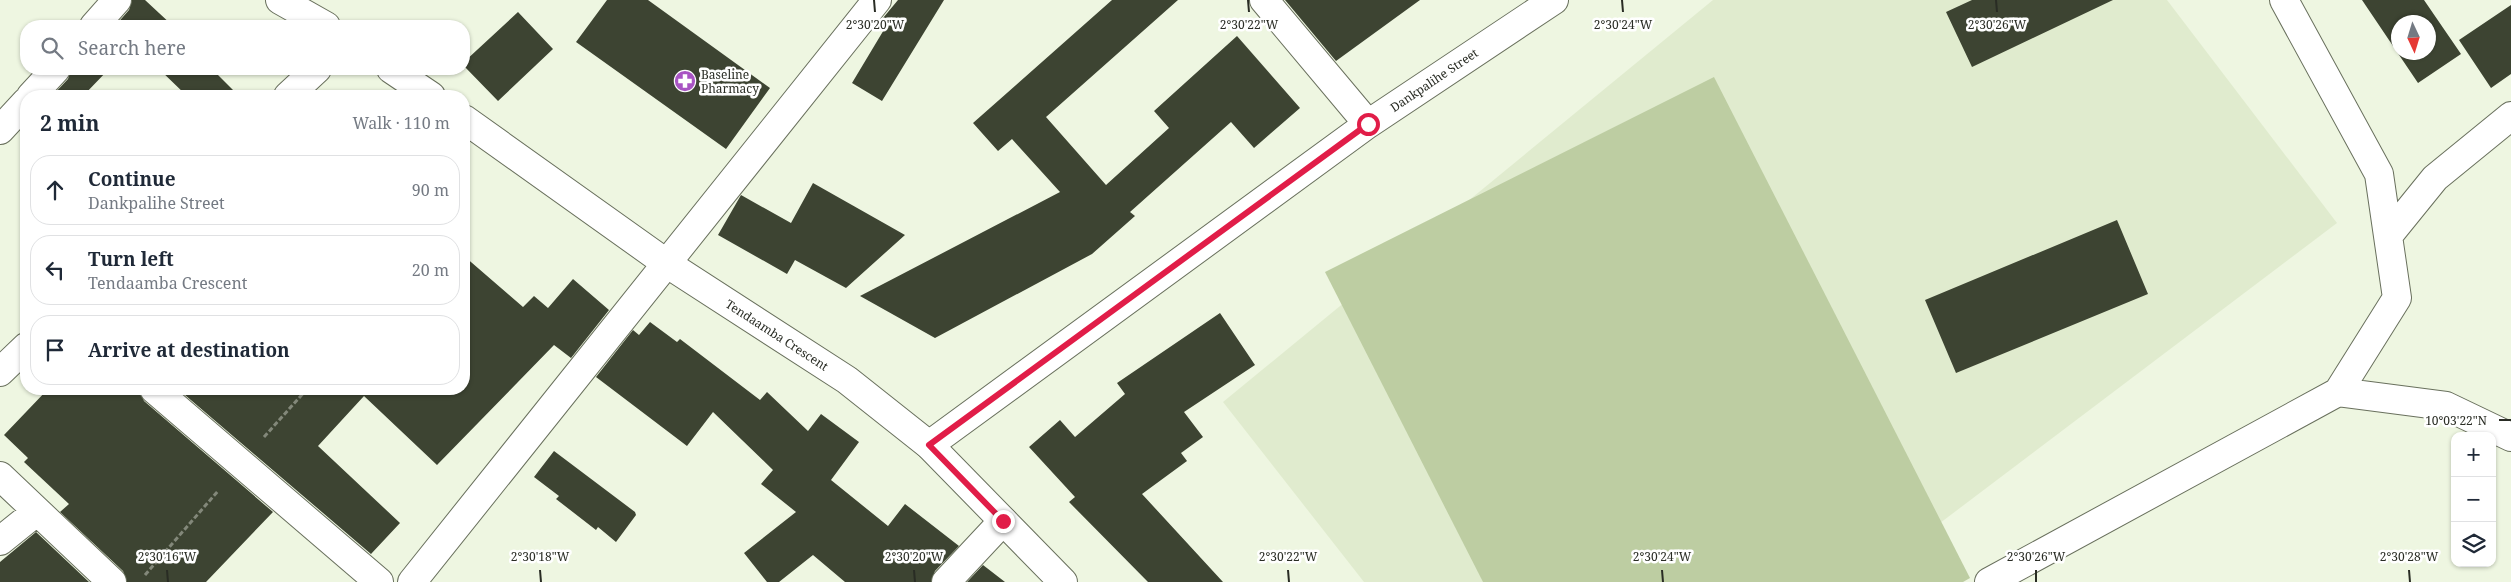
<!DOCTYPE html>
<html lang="en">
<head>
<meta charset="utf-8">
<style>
  :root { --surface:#fff; --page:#f2f2f3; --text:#1f2937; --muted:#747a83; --line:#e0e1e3 }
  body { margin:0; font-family:"Noto Serif",serif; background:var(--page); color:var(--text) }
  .controls { position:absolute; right:15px; bottom:15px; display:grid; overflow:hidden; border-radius:10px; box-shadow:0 1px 4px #0004 }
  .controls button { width:45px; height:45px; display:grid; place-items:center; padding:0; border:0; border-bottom:1px solid var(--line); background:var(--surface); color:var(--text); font:25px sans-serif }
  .compass { position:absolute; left:2391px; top:15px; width:45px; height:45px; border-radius:50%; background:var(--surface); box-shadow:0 1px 4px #0004; rotate:176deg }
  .stop { position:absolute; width:15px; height:15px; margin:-11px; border:4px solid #e11d48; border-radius:50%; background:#fff }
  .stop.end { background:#e11d48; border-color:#fff; box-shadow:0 1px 5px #0008 }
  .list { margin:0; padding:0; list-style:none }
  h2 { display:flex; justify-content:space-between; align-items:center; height:65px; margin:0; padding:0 20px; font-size:21px }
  h2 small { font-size:16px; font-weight:400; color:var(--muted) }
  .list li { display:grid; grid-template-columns:32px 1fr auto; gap:15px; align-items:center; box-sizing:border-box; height:70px; margin:0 10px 10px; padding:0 10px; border:1px solid var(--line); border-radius:20px }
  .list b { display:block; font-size:19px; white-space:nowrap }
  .list p { margin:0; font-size:16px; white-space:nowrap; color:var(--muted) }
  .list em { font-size:16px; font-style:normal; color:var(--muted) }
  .icon { flex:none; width:28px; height:28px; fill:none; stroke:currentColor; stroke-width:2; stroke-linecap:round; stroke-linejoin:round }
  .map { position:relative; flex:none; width:2511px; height:582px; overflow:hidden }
  .search { position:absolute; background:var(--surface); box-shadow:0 1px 4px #0004; left:20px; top:20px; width:450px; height:55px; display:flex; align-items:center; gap:12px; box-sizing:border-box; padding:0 18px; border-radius:20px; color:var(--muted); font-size:19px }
  .panel { position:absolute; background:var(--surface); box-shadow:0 1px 4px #0004; left:20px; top:90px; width:450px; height:305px; border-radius:20px }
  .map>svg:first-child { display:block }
  .built { fill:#e0ebce }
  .green { fill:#bdcda2 }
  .building { fill:#3d4432; fill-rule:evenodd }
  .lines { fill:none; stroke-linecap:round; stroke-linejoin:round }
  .street-casing { stroke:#69705d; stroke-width:30 }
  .secondary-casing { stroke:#69705d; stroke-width:30 }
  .path { stroke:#83887a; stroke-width:3; stroke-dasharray:5 2.5; stroke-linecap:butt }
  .street { stroke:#fff; stroke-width:28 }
  .secondary { stroke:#fff; stroke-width:28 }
  .route { stroke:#e11d48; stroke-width:6 }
  .ticks { fill:none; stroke:#292c24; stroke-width:2 }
  .labels { text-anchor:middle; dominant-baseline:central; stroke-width:5; stroke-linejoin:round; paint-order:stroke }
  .poi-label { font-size:12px; fill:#292c24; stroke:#fff; text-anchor:start }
  .street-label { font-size:12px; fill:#292c24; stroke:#fff }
  .ticks-label { font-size:12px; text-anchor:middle; fill:#292c24; stroke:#fff; stroke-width:5; stroke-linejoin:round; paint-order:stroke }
</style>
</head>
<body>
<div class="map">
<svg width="2511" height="582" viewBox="0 0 2511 582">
  <rect width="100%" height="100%" fill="#eef6e1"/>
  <path class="built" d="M 1713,0 L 2167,0 L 2337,223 L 1862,582 L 1364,582 L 1223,402 Z"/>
  <path class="green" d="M 1714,77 L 1970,578 L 1963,582 L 1483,582 L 1325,272 Z"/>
  <path class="building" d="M 132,0 L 145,0 L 173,26 L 115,26 L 129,10 Z
    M 607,0 L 648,0 L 770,88 L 726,149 L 576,42 Z
    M 898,0 L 944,0 L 882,101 L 852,83 L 888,23 L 883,18 Z
    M 1112,0 L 1178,0 L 1046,117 L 1106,185 L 1169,128 L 1154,111 L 1237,36 L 1300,108 L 1254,148 L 1231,122 L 1130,212 L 1135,216 L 1092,254 L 935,338 L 860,296 L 1060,192 L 1012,139 L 998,151 L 973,123 Z
    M 1285,0 L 1420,0 L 1336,61 Z
    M 1972,0 L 2113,0 L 1972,67 L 1946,12 Z
    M 2362,0 L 2424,0 L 2461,54 L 2418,83 ZM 2398,22 L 2428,22 L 2428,52 L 2398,52 Z
    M 2511,5 L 2511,74 L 2491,88 L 2459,40 Z
    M 518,12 L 553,49 L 498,101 L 464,66 L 464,62 Z
    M 71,69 L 109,69 L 83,96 L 52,96 L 68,79 Z
    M 159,69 L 212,69 L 239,96 L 187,96 Z
    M 813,183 L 905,235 L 846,288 L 795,260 L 787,274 L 718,235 L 741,195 L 791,223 Z
    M 2117,220 L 2148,294 L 1956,373 L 1925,300 Z
    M 464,256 L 523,307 L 534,296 L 548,308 L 573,279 L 609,310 L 571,358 L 554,345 L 437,465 L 364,396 L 318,446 L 400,523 L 371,554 L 178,389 L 464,389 Z
    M 1220,313 L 1255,365 L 1184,412 L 1203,437 L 1181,453 L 1187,461 L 1142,494 L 1223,582 L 1148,582 L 1069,502 L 1075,497 L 1029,447 L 1060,420 L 1075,437 L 1125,394 L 1117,383 Z
    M 650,322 L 677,342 L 680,339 L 760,400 L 767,392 L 808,431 L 821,414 L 859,442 L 831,480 L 888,526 L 905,504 L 959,546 L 935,571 L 931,582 L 845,582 L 813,555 L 779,582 L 767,582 L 744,553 L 796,512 L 761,484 L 773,470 L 713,412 L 687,446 L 596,377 L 633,330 L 639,335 Z
    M 48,389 L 139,389 L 144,401 L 273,512 L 206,582 L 127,582 L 123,571 L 60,512 L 69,504 L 24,462 L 28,458 L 4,435 Z
    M 554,451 L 635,512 L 636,515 L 616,542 L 598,527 L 596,530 L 556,499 L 559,496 L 534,477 Z
    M 36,532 L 89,582 L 0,582 L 0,562 Z
    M 983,565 L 1005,582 L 967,582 Z"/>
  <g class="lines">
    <g class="street-casing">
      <path id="street" d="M 1264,0 L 1368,124
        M 2284,0 L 2379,174 L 2397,298 L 2338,392
        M 94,26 L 117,0
        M 31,96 L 56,69
        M 288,96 L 317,69
        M 0,130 L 26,102
        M 2388,236 L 2435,178 L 2511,116
        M 0,372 L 26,347
        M 154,389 L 379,582
        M 929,445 L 1368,124 L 1554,0
        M 0,476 L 112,582
        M 0,541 L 36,512
        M 412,582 L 877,0
        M 946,582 L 1003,521
        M 1989,582 L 2338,392 L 2446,406 L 2511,437"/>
    </g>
    <g class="secondary-casing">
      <path id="secondary" d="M 280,0 L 326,26
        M 391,69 L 431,96
        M 464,119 L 666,263 L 847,380 L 929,445 L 1063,582"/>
    </g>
    <path class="path" d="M 264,437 L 307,389
      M 145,575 L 218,491"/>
    <use href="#street" class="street"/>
    <use href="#secondary" class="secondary"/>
  </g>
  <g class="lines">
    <path class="route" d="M 1003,521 L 929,445 L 1368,124"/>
  </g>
  <path class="ticks" d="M 874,0 L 875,12M 1248,0 L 1249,12M 1622,0 L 1623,12M 1996,0 L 1997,12M 2499,420 L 2511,420M 167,570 L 168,582M 540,570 L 541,582M 914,570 L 915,582M 1288,570 L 1289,582M 1662,570 L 1663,582M 2036,570 L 2036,582M 2409,570 L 2410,582"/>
  <defs>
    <g id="pharmacy-disc" transform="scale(1.125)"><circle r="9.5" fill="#a854c3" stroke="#fff"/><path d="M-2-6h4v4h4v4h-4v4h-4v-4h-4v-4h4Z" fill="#fff"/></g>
  </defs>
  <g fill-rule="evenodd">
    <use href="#pharmacy-disc" x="685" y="81"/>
  </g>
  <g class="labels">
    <g class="poi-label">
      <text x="701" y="74">Baseline<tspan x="701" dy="14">Pharmacy</tspan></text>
    </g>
    <g class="street-label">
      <text transform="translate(1434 80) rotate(-34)">Dankpalihe Street</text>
      <text transform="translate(777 335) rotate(33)">Tendaamba Crescent</text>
    </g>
  </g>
  <g class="ticks-label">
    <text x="875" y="29">2°30'20"W</text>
    <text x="1249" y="29">2°30'22"W</text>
    <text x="1623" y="29">2°30'24"W</text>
    <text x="1997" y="29">2°30'26"W</text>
    <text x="2456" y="425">10°03'22"N</text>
    <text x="167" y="561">2°30'16"W</text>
    <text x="540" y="561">2°30'18"W</text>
    <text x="914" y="561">2°30'20"W</text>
    <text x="1288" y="561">2°30'22"W</text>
    <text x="1662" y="561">2°30'24"W</text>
    <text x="2036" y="561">2°30'26"W</text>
    <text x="2409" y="561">2°30'28"W</text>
  </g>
</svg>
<div class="controls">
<button>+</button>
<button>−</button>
<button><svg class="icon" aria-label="layers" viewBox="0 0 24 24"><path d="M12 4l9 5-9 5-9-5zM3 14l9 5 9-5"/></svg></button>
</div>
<svg class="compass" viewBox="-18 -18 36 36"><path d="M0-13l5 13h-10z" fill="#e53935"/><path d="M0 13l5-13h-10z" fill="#747a83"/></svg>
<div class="stop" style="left:1368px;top:124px"></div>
<div class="stop end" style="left:1003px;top:521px"></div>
<div class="search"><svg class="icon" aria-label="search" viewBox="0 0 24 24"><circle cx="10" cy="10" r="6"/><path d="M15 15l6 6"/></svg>Search here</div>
<section class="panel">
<h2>2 min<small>Walk · 110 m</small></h2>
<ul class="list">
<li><svg class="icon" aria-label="ahead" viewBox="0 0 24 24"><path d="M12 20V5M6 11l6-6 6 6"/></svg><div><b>Continue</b><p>Dankpalihe Street</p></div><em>90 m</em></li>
<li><svg class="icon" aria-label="left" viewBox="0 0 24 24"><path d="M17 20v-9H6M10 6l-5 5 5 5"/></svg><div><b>Turn left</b><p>Tendaamba Crescent</p></div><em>20 m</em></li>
<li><svg class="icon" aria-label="arrive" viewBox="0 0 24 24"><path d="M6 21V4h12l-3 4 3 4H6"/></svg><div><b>Arrive at destination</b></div></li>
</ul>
</section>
</div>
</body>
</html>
